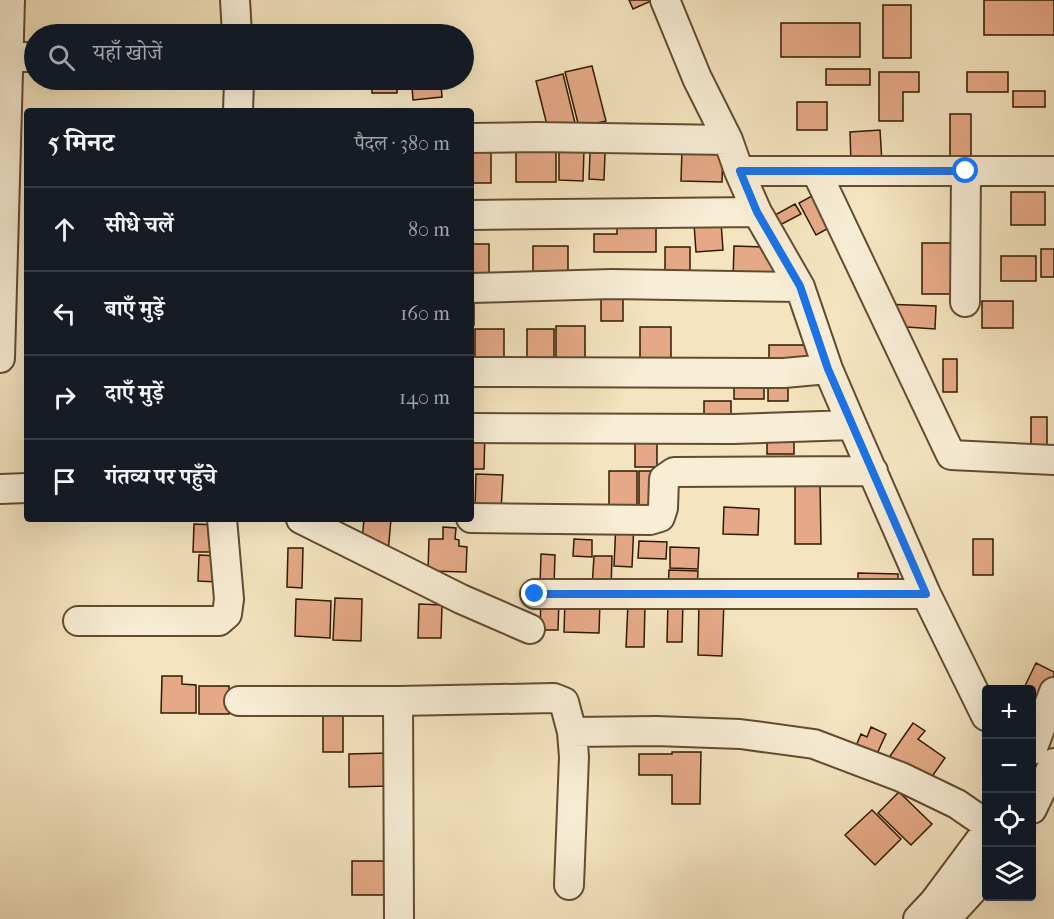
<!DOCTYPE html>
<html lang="hi">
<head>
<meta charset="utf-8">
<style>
  :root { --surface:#171b24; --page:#242831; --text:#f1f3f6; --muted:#9ea1a6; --line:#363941 }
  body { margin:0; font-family:"IM FELL French Canon","Noto Serif Devanagari",serif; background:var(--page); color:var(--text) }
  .controls { position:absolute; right:18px; bottom:18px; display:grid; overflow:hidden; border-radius:6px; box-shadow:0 6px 24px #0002 }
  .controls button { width:54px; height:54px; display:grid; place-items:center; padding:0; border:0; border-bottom:2px solid var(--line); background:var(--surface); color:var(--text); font:30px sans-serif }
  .stop { position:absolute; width:18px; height:18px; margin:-14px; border:4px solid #1a73e8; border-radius:50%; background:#fff }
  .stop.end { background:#1a73e8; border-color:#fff; box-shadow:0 2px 6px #0008 }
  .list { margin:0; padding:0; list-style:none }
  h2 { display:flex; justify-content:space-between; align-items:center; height:78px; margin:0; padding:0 24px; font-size:26px }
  h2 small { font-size:20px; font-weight:400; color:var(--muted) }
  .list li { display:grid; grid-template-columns:39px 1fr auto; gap:18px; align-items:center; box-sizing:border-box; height:84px; padding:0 24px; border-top:2px solid var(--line) }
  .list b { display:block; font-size:22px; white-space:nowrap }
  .list em { font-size:20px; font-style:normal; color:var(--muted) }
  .icon { flex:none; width:33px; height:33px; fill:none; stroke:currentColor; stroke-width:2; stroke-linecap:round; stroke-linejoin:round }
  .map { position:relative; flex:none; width:1054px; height:919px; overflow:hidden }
  .search { position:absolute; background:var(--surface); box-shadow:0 6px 24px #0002; left:24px; top:24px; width:450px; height:66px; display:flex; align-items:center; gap:15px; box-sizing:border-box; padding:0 21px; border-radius:33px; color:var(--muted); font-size:22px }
  .panel { position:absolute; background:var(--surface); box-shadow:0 6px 24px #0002; left:24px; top:108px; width:450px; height:414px; border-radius:6px }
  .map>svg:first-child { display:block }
  .building { fill:#e5a987; stroke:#311a01; stroke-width:1.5 }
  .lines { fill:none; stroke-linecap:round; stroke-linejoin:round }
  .minor-casing { stroke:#624c30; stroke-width:32 }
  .minor { stroke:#f8edd5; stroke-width:28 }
  .route { stroke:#1a73e8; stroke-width:8 }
</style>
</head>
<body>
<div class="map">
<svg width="1054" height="919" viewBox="0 0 1054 919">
  <rect width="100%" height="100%" fill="#f4e4bf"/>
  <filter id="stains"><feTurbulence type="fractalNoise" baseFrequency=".00333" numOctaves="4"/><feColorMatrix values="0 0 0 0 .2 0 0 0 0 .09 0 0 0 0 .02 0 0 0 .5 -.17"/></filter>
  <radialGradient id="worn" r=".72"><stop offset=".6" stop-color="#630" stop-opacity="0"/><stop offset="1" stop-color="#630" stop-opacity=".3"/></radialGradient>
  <path class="building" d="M 629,0 L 653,0 L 633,9 Z
    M 984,0 L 1054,0 L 1054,35 L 984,35 Z
    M 883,5 L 911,5 L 911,58 L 883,58 Z
    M 781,23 L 860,23 L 860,57 L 781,57 Z
    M 592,66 L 606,121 L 579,127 L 565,72 Z
    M 826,69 L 870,69 L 870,85 L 826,85 Z
    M 879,72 L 919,72 L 919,92 L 903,92 L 903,121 L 879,121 Z
    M 967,72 L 1008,72 L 1008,92 L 967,92 Z
    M 563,74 L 576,127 L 549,133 L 536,81 Z
    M 372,80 L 397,80 L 397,93 L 372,93 Z
    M 441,84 L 442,97 L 413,100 L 412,86 Z
    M 1013,91 L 1045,91 L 1045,107 L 1013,107 Z
    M 797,102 L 827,102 L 827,130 L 797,130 Z
    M 378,109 L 406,110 L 406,111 L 378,111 Z
    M 950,114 L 971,114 L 971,161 L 950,161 Z
    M 880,130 L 882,163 L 851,164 L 850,132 Z
    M 682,148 L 723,149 L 722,182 L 681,181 Z
    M 559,149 L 584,150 L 583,181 L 559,180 Z
    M 471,150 L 491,150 L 491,183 L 471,183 Z
    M 516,150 L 556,150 L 556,182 L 516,182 Z
    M 590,153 L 605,153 L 604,180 L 589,179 Z
    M 821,191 L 838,223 L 816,235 L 799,203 Z
    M 1011,192 L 1045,192 L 1045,225 L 1011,225 Z
    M 795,204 L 801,214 L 780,225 L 775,215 Z
    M 617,218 L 656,218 L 656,252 L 594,252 L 594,234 L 617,234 Z
    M 721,222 L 723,250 L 696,252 L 694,224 Z
    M 922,243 L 955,243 L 955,294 L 922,294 Z
    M 471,244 L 489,244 L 489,281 L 471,281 Z
    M 533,246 L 568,246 L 568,278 L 533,278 Z
    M 734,246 L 767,247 L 778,280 L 733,280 Z
    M 665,247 L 690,247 L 690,281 L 665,281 Z
    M 1041,249 L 1054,249 L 1054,277 L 1041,277 Z
    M 1001,256 L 1036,256 L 1036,281 L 1001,281 Z
    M 601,297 L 623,297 L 623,321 L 601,321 Z
    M 471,299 L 474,299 L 474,325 L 471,325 Z
    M 982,301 L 1013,301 L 1013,328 L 982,328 Z
    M 883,304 L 936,306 L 935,329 L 892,326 Z
    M 556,326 L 585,326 L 585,369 L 556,369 Z
    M 640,327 L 671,327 L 671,367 L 640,367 Z
    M 475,329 L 504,329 L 504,363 L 475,363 Z
    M 527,329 L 554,329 L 554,369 L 527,369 Z
    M 769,345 L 809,345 L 808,368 L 769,368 Z
    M 943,359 L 957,359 L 957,392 L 943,392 Z
    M 734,375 L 764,375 L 764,399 L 734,399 Z
    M 768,376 L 788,376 L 788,401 L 768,401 Z
    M 704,401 L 731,401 L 731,427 L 704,427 Z
    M 1031,417 L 1047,417 L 1047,453 L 1031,453 Z
    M 471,430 L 485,430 L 484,469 L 471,469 Z
    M 767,431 L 794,431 L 794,454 L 767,454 Z
    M 635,433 L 657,433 L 657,467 L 635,467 Z
    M 609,471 L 637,471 L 637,507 L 609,507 Z
    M 639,471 L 659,471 L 659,510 L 639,510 Z
    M 476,474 L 503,475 L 501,511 L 475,510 Z
    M 795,480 L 820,480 L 821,544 L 795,544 Z
    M 724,507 L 759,509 L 758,535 L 723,534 Z
    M 364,519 L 391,519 L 388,553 L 362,540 Z
    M 616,522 L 634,523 L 632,567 L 614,566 Z
    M 194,524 L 217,525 L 216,552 L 193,552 Z
    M 443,527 L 456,528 L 455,539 L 459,540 L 459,546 L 467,547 L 466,572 L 428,571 L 429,539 L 443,539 Z
    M 574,539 L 592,540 L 592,557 L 573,556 Z
    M 973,539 L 993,539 L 993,575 L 973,575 Z
    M 639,541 L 667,542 L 666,559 L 638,558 Z
    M 670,547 L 699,548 L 698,569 L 670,568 Z
    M 288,548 L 303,548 L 302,588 L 287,587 Z
    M 541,554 L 555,555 L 554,586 L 540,585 Z
    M 199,555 L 218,556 L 217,582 L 198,581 Z
    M 594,556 L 612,556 L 611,589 L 592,588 Z
    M 669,570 L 698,571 L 697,592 L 668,591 Z
    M 858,573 L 898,574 L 898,591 L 858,591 Z
    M 335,598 L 362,599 L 361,641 L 333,640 Z
    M 541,598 L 559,599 L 558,630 L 540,630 Z
    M 296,599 L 331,601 L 330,638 L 295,636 Z
    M 565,599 L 600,600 L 599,633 L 564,632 Z
    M 668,600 L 683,600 L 682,642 L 667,642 Z
    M 699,600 L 724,601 L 722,656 L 698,655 Z
    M 628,603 L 645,604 L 644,647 L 626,647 Z
    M 419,604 L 442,605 L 441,638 L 418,638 Z
    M 1036,663 L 1054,672 L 1054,676 L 1040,704 L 1032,700 L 1032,690 L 1023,690 Z
    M 162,676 L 182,676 L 182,684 L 196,685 L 196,713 L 161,713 Z
    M 199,686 L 229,686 L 229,714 L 199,714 Z
    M 323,711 L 343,711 L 343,752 L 323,752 Z
    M 913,723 L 925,731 L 918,739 L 945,758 L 926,785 L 888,759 Z
    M 871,727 L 886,734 L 876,756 L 856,746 L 861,734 L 867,737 Z
    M 672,752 L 701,752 L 700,804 L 672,804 L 672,775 L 639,775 L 639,754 L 672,754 Z
    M 389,753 L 389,786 L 349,787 L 349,754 Z
    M 899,792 L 932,824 L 911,845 L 878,813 Z
    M 872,810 L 901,839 L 875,865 L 845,835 Z
    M 352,861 L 388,861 L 388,895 L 352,895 Z"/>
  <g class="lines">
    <g class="minor-casing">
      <path id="minor" d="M 235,0 L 237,34
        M 665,0 L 697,78 L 728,140 L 739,171 L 757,212 L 800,287 L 828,369 L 852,425 L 926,594 L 986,716
        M 8,57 L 34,57
        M 238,111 L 239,80
        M 471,138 L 537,137 L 728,140
        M 739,171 L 1054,171
        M 816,171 L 951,455 L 1054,460
        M 471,215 L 757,212
        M 471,288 L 612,284 L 800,287
        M 965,302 L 966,171
        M 0,358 L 10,0
        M 471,372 L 784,373 L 828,369
        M 471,428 L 733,429 L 852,425
        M 0,489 L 27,488
        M 471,518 L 650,520 L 660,517 L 663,508 L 664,479 L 674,472 L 873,471
        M 301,519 L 461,599 L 530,629
        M 535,594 L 926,594
        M 78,621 L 219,621 L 227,614 L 229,599 L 222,519
        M 239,701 L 398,701 L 554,698 L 564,702 L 572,732 L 574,757 L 569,885
        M 398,701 L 399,919
        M 572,732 L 656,731 L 740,734 L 814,744 L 901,777 L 957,804 L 986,824
        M 1032,750 L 1054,692
        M 1032,809 L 1054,763
        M 918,919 L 934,902 L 986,832
        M 946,919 L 986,875"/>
    </g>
    <use href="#minor" class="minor"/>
  </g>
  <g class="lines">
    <path class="route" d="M 535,594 L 926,594 L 828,369 L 800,286 L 757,212 L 740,171 L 966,171"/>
  </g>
  <rect width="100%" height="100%" filter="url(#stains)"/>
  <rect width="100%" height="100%" fill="url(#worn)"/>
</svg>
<div class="controls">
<button>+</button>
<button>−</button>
<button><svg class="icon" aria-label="locate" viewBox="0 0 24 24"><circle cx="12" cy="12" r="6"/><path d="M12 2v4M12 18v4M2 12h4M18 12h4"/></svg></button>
<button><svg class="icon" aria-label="layers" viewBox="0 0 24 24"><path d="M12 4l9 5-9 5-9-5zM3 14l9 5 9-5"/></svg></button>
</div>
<div class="stop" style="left:966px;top:171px"></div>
<div class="stop end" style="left:535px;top:594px"></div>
<div class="search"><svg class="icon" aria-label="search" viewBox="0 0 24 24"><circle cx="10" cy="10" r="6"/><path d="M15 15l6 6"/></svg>यहाँ खोजें</div>
<section class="panel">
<h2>5 मिनट<small>पैदल · 380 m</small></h2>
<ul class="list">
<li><svg class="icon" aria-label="ahead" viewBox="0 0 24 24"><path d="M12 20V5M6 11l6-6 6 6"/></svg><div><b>सीधे चलें</b></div><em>80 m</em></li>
<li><svg class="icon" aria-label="left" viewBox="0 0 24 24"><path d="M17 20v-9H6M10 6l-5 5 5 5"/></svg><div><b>बाएँ मुड़ें</b></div><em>160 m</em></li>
<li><svg class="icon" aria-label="right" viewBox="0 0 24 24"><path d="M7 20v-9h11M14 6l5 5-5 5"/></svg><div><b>दाएँ मुड़ें</b></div><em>140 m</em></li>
<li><svg class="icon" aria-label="arrive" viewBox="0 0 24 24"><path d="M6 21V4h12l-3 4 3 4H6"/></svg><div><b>गंतव्य पर पहुँचे</b></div></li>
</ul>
</section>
</div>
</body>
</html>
